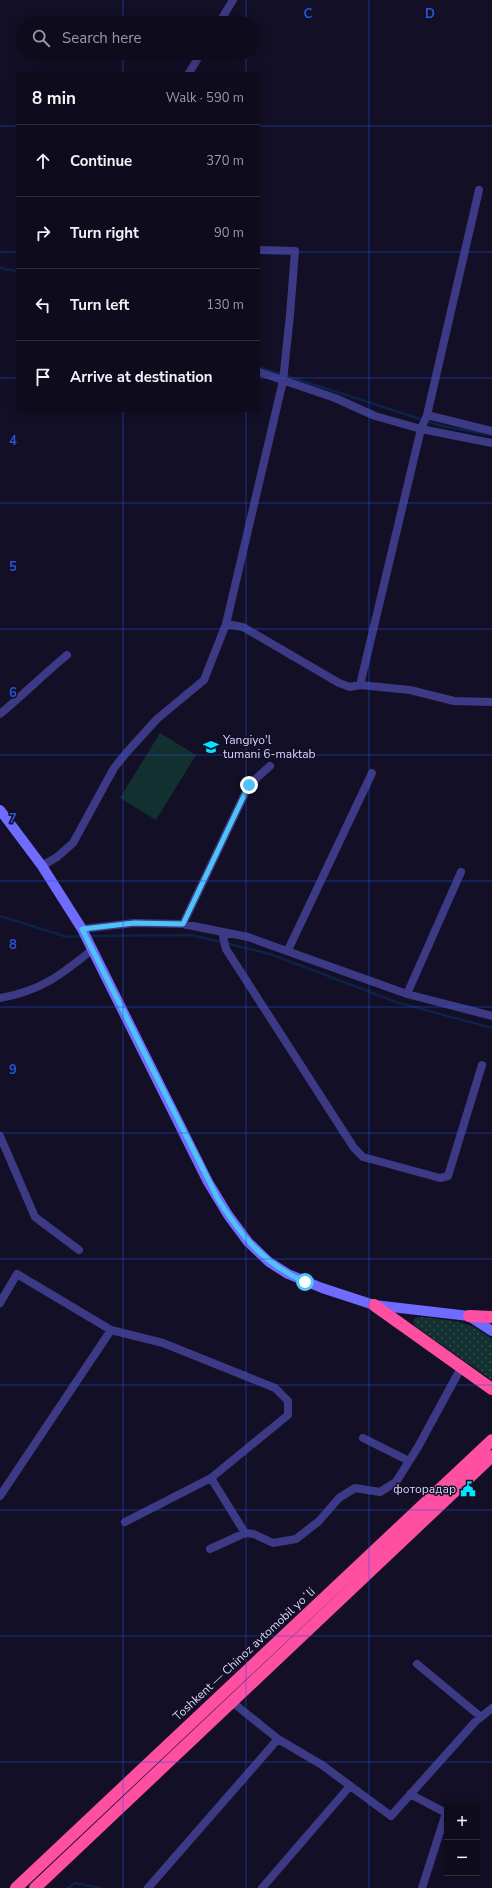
<!DOCTYPE html>
<html lang="en">
<head>
<meta charset="utf-8">
<style>
  :root { --surface:#0e0b1c; --page:#1c1929; --text:#f1f3f6; --muted:#9b9ba3; --line:#2e2b3b }
  body { margin:0; font-family:"Nunito Sans",sans-serif; background:var(--page); color:var(--text) }
  .controls { position:absolute; right:12px; bottom:12px; display:grid; overflow:hidden; border-radius:0px; box-shadow:0 2px 10px #0003 }
  .controls button { width:36px; height:36px; display:grid; place-items:center; padding:0; border:0; border-bottom:1px solid var(--line); background:var(--surface); color:var(--text); font:20px sans-serif }
  .stop { position:absolute; width:12px; height:12px; margin:-9px; border:3px solid #4fc3f7; border-radius:50%; background:#fff }
  .stop.end { background:#4fc3f7; border-color:#fff; box-shadow:0 1px 4px #0008 }
  .list { margin:0; padding:0; list-style:none }
  h2 { display:flex; justify-content:space-between; align-items:center; height:52px; margin:0; padding:0 16px; font-size:17px }
  h2 small { font-size:13px; font-weight:400; color:var(--muted) }
  .list li { display:grid; grid-template-columns:26px 1fr auto; gap:12px; align-items:center; box-sizing:border-box; height:72px; padding:0 16px; border-top:1px solid var(--line) }
  .list b { display:block; font-size:15px; white-space:nowrap }
  .list em { font-size:13px; font-style:normal; color:var(--muted) }
  .icon { flex:none; width:22px; height:22px; fill:none; stroke:currentColor; stroke-width:2; stroke-linecap:round; stroke-linejoin:round }
  .map { position:relative; flex:none; width:492px; height:1888px; overflow:hidden }
  .search { position:absolute; background:var(--surface); box-shadow:0 2px 10px #0003; left:16px; top:16px; width:244px; height:44px; display:flex; align-items:center; gap:10px; box-sizing:border-box; padding:0 14px; border-radius:22px; color:var(--muted); font-size:15px }
  .panel { position:absolute; background:var(--surface); box-shadow:0 2px 10px #0003; left:16px; top:72px; width:244px; height:340px; border-radius:0px }
  .map>svg:first-child { display:block }
  .grass { fill:url(#grass-dots) }
  .garden { fill:#12302f }
  .lines { fill:none; stroke-linecap:round; stroke-linejoin:round }
  .stream { stroke:#0c2248; stroke-width:2.5 }
  .street { stroke:#3d3a85; stroke-width:8 }
  .secondary { stroke:#6f6bff; stroke-width:10 }
  .highway { stroke:#ff4fa3; stroke-width:12 }
  .route { stroke:#4fc3f7; stroke-width:5 }
  .grid { fill:none; stroke:#2655da; stroke-width:1; stroke-opacity:0.55 }
  .labels { text-anchor:middle; dominant-baseline:central; stroke-width:3; stroke-linejoin:round; paint-order:stroke }
  .poi-label { font-size:12px; fill:#d9d4ff; stroke:#130f26; text-anchor:start }
  .street-label { font-size:12px; fill:#d9d4ff; stroke:#130f26 }
  .grid-label { font-size:13px; text-anchor:middle; font-weight:bold; fill:#2655da; stroke:#130f26; stroke-width:3; stroke-linejoin:round; paint-order:stroke }
</style>
</head>
<body>
<div class="map">
<svg width="492" height="1888" viewBox="0 0 492 1888">
  <defs>
    <pattern id="grass-dots" width="8" height="8" patternUnits="userSpaceOnUse"><rect width="8" height="8" fill="#12302f"/><path d="M2 2h.1M6 6h.1" fill="none" stroke="#344d4e" stroke-width="1.8" stroke-linecap="round"/></pattern>
  </defs>
  <rect width="100%" height="100%" fill="#130f26"/>
  <path class="grass" d="M 421,1317 C 446,1320 473,1320 492,1340 L 492,1380 L 415,1326 L 413,1321 L 415,1318 Z"/>
  <path class="garden" d="M 160,733 L 196,755 L 156,820 L 120,798 Z"/>
  <g class="lines">
    <path class="stream" d="M 0,268 L 17,271
      M 259,367 L 442,426 L 492,435
      M 0,916 L 67,937 L 82,936
      M 89,936 L 192,935 L 270,954 L 399,1003 L 492,1028
      M 68,1888 L 75,1883 L 101,1888"/>
    <path class="street" d="M 219,23 L 233,0
      M 189,73 L 201,53
      M 259,372 L 335,398 L 375,416 L 421,429 L 492,443
      M 427,415 L 492,431
      M 226,624 L 243,627 L 339,683 L 350,687 L 360,685 L 410,690 L 454,701 L 492,702
      M 360,685 L 421,429 L 427,415 L 479,190
      M 0,714 C 23,695 44,674 67,655
      M 42,866 L 57,857 L 73,843 L 114,768 L 127,752 L 157,719 L 204,680 L 226,624 L 283,381 L 290,315 L 295,251 L 259,250
      M 183,924 L 249,785 L 270,766
      M 82,929 L 134,923 L 183,924 L 248,937 L 407,994 L 492,1016
      M 222,932 L 226,949 L 354,1148 L 363,1157 L 440,1178 L 448,1176 L 482,1065
      M 288,950 L 372,773
      M 407,994 L 461,872
      M 0,998 C 41,991 61,975 93,949
      M 0,1136 L 35,1217 L 79,1250
      M 0,1303 L 17,1274 L 111,1330 L 163,1343 L 275,1388 L 288,1401 L 288,1415 L 211,1478 L 125,1522
      M 363,1438 L 409,1461
      M 211,1478 L 245,1533
      M 0,1496 L 111,1330
      M 210,1549 L 245,1533 L 254,1534 L 273,1543 L 296,1539 L 319,1521 L 339,1498 L 355,1488 L 380,1492 L 396,1482 L 418,1447 L 462,1366
      M 417,1664 L 481,1717
      M 232,1702 L 278,1739 L 322,1765 L 391,1816 L 475,1722 L 492,1708
      M 410,1794 L 446,1813 L 422,1888
      M 148,1888 L 278,1739
      M 262,1888 L 350,1786"/>
    <path class="secondary" d="M 0,810 L 42,866 L 82,929 L 208,1182 L 228,1215 L 248,1242 L 269,1262 L 288,1274 L 322,1288 L 374,1305 L 469,1316 L 492,1331"/>
    <path class="highway" d="M 374,1305 L 492,1389
      M 469,1316 L 492,1317
      M 16,1888 L 492,1440
      M 35,1888 L 492,1456"/>
  </g>
  <g class="lines">
    <path class="route" d="M 249,785 L 183,924 L 134,923 L 82,929 L 218,1199 C 242,1237 263,1263 305,1282"/>
  </g>
  <path class="grid" d="M 123,0 L 123,23M 246,0 L 246,23M 369,0 L 369,1888M 123,53 L 123,73M 246,53 L 246,73M 0,126 L 17,126M 259,126 L 492,126M 0,252 L 17,252M 259,252 L 492,252M 0,378 L 17,378M 259,378 L 492,378M 123,411 L 123,1888M 246,411 L 246,1888M 0,503 L 492,503M 0,629 L 492,629M 0,755 L 492,755M 0,881 L 492,881M 0,1007 L 492,1007M 0,1133 L 492,1133M 0,1259 L 492,1259M 0,1385 L 492,1385M 0,1510 L 492,1510M 0,1636 L 492,1636M 0,1762 L 492,1762"/>
  <defs>
    <g id="school-bare" transform="scale(1.2)"><path d="M0-5L7-2L0 1L-7-2ZM-4 1L0 2.5L4 1V4Q0 6-4 4Z" fill="#00e5ff" stroke="#130f26" stroke-width="2.5" paint-order="stroke"/></g>
    <g id="civic-bare" transform="scale(1.2)"><path d="M-.6-6.5H3V-4.5H.6V-3L4-1V1h2V6H-6V1h2V-1L-.6-3ZM-1.2 2.5V6h2.4V2.5Z" fill="#00e5ff" stroke="#130f26" stroke-width="2.5" paint-order="stroke"/></g>
  </defs>
  <g fill-rule="evenodd">
    <use href="#school-bare" x="211" y="747"/>
    <use href="#civic-bare" x="468" y="1489"/>
  </g>
  <g class="labels">
    <g class="poi-label">
      <text x="223" y="740">Yangiyo'l<tspan x="223" dy="14">tumani 6-maktab</tspan></text>
      <text x="456" y="1489" text-anchor="end">фоторадар</text>
    </g>
    <g class="street-label">
      <text transform="translate(244 1654) rotate(-43)">Toshkent — Chinoz avtomobil yoʻli</text>
    </g>
  </g>
  <g class="grid-label">
    <text x="308" y="18">C</text>
    <text x="430" y="18">D</text>
    <text x="13" y="445">4</text>
    <text x="13" y="571">5</text>
    <text x="13" y="697">6</text>
    <text x="13" y="823">7</text>
    <text x="13" y="949">8</text>
    <text x="13" y="1074">9</text>
  </g>
</svg>
<div class="controls">
<button>+</button>
<button>−</button>
</div>
<div class="stop" style="left:305px;top:1282px"></div>
<div class="stop end" style="left:249px;top:785px"></div>
<div class="search"><svg class="icon" aria-label="search" viewBox="0 0 24 24"><circle cx="10" cy="10" r="6"/><path d="M15 15l6 6"/></svg>Search here</div>
<section class="panel">
<h2>8 min<small>Walk · 590 m</small></h2>
<ul class="list">
<li><svg class="icon" aria-label="ahead" viewBox="0 0 24 24"><path d="M12 20V5M6 11l6-6 6 6"/></svg><div><b>Continue</b></div><em>370 m</em></li>
<li><svg class="icon" aria-label="right" viewBox="0 0 24 24"><path d="M7 20v-9h11M14 6l5 5-5 5"/></svg><div><b>Turn right</b></div><em>90 m</em></li>
<li><svg class="icon" aria-label="left" viewBox="0 0 24 24"><path d="M17 20v-9H6M10 6l-5 5 5 5"/></svg><div><b>Turn left</b></div><em>130 m</em></li>
<li><svg class="icon" aria-label="arrive" viewBox="0 0 24 24"><path d="M6 21V4h12l-3 4 3 4H6"/></svg><div><b>Arrive at destination</b></div></li>
</ul>
</section>
</div>
</body>
</html>
